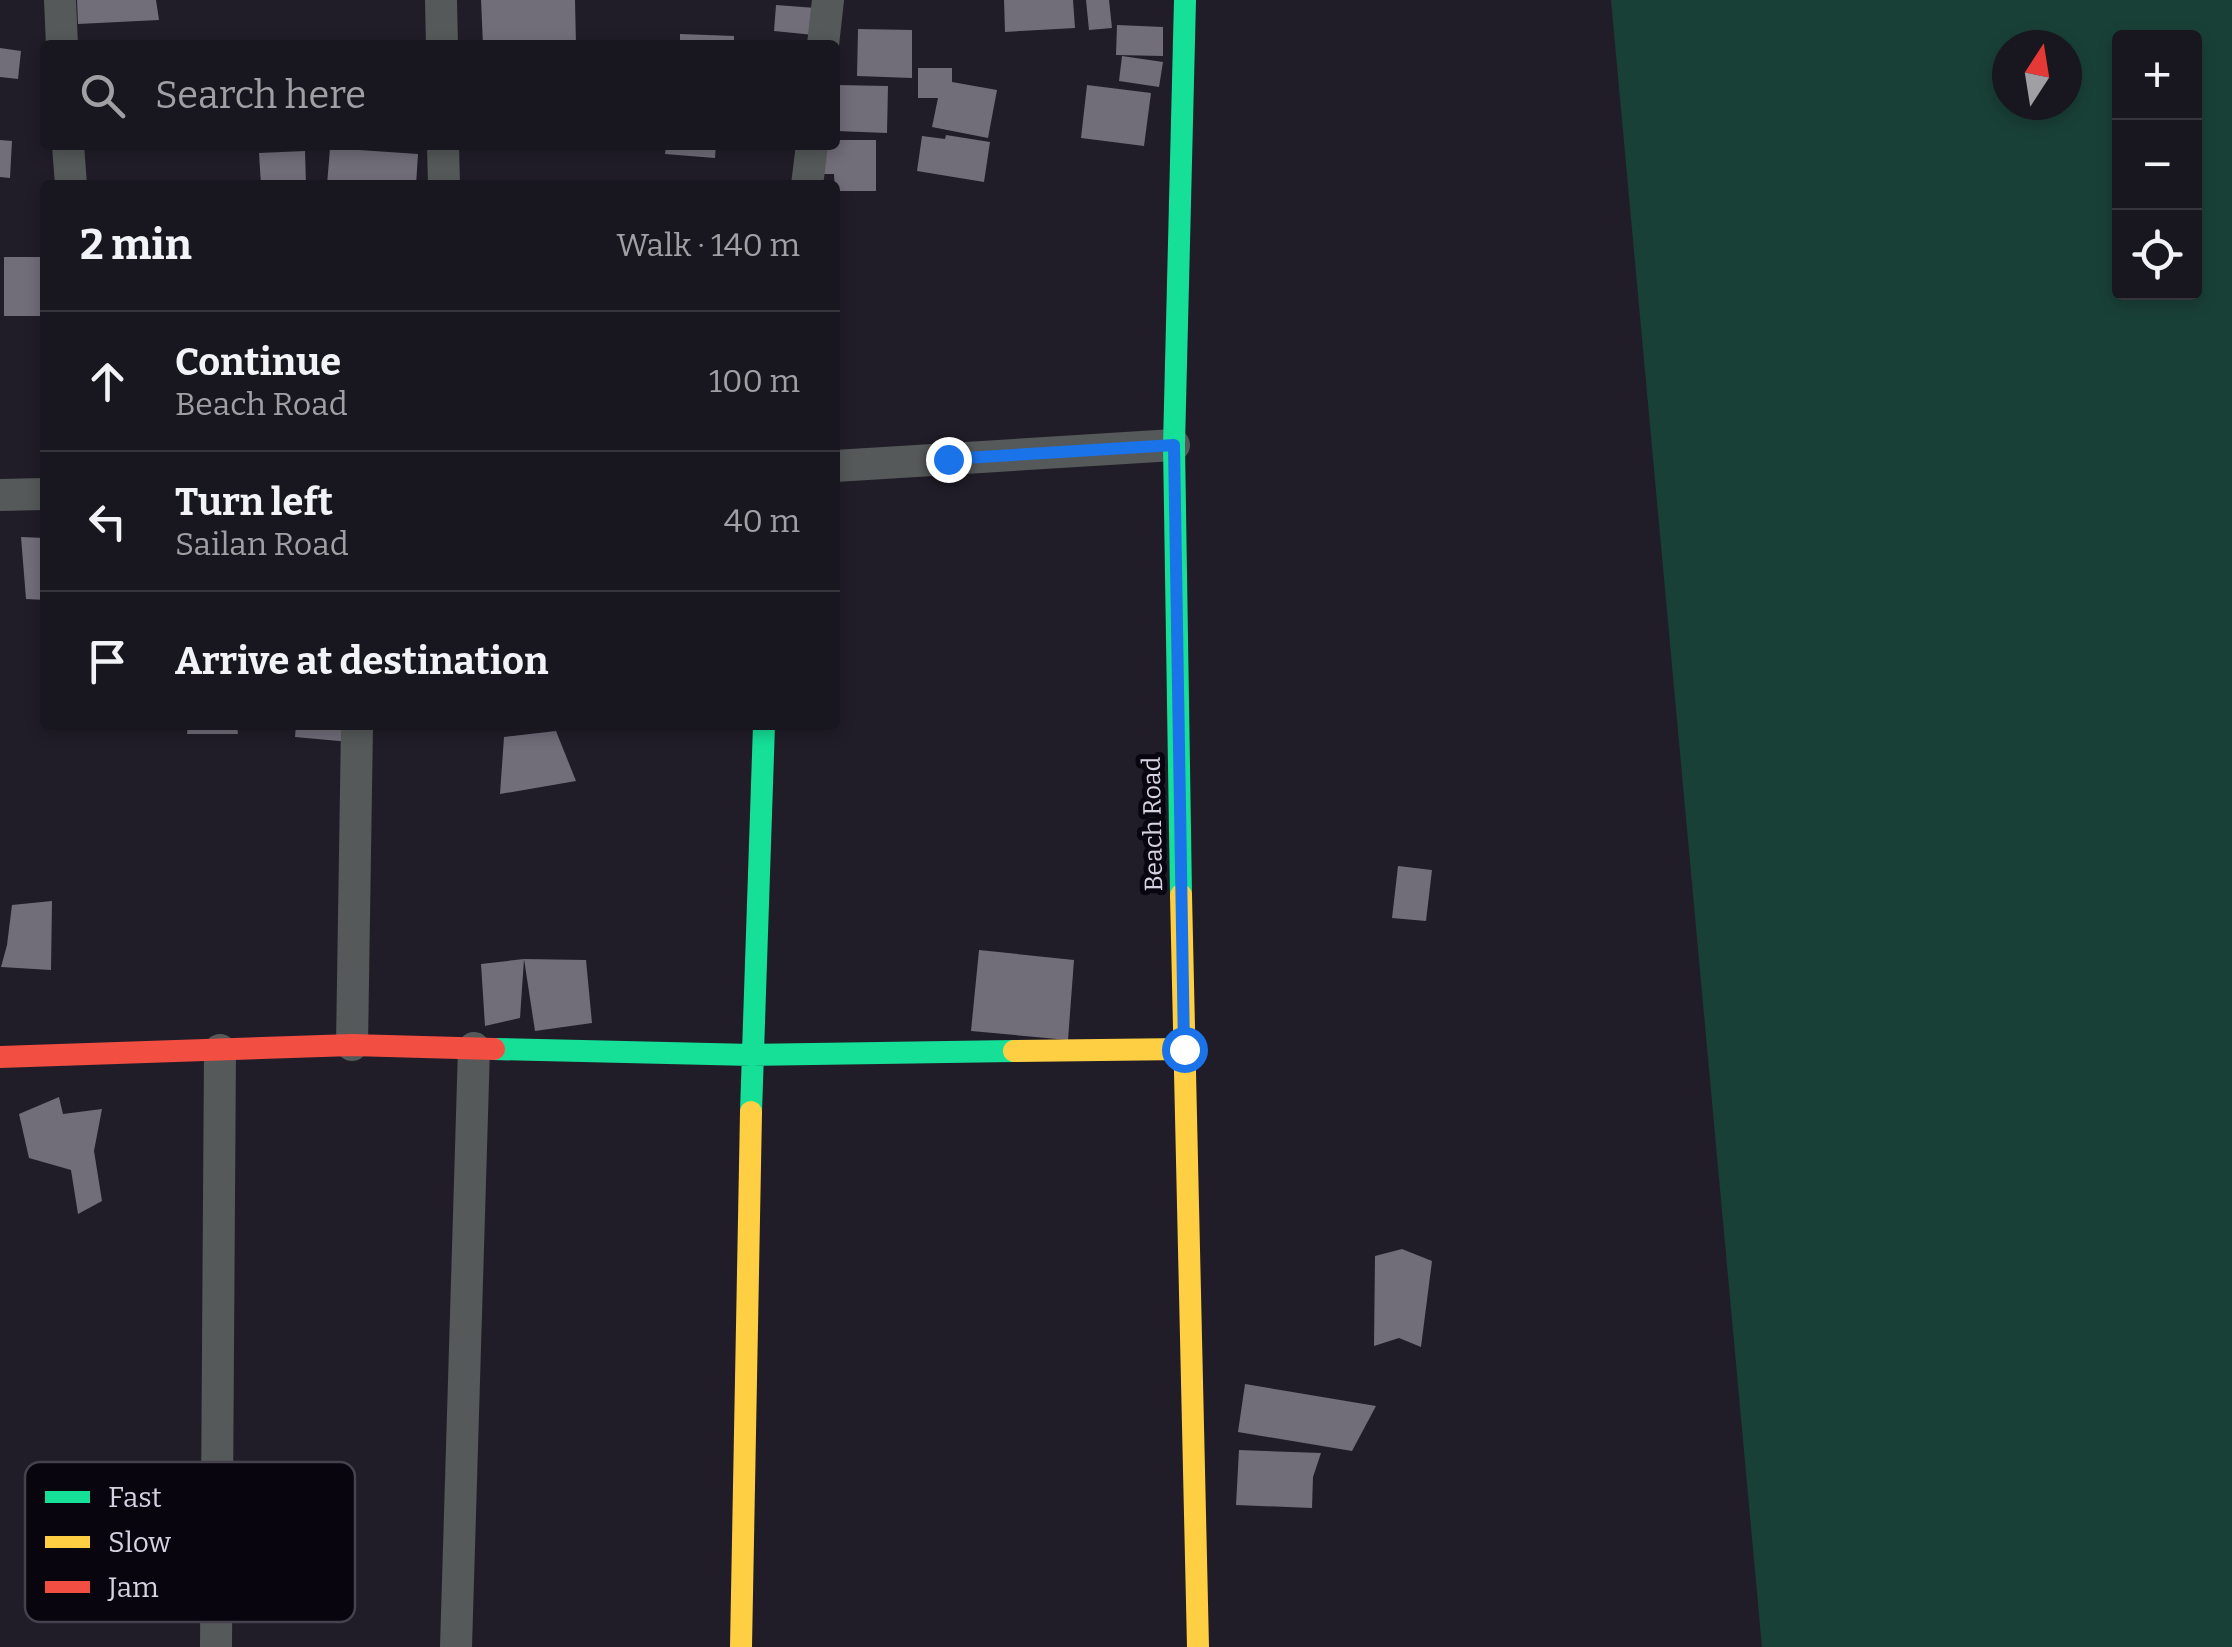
<!DOCTYPE html>
<html lang="en">
<head>
<meta charset="utf-8">
<style>
  :root { --surface:#18161e; --page:#25232b; --text:#f1f3f6; --muted:#9f9fa4; --line:#36353c }
  body { margin:0; font-family:Bitter,serif; background:var(--page); color:var(--text) }
  .controls { position:absolute; right:30px; top:30px; display:grid; overflow:hidden; border-radius:10px; box-shadow:0 5px 15px #0003 }
  .controls button { width:90px; height:90px; display:grid; place-items:center; padding:0; border:0; border-bottom:2px solid var(--line); background:var(--surface); color:var(--text); font:50px sans-serif }
  .compass { position:absolute; left:1992px; top:30px; width:90px; height:90px; border-radius:50%; background:var(--surface); box-shadow:0 5px 15px #0003; rotate:12deg }
  .stop { position:absolute; width:30px; height:30px; margin:-22px; border:8px solid #1a73e8; border-radius:50%; background:#fff }
  .stop.end { background:#1a73e8; border-color:#fff; box-shadow:0 2px 10px #0008 }
  .list { margin:0; padding:0; list-style:none }
  h2 { display:flex; justify-content:space-between; align-items:center; height:130px; margin:0; padding:0 40px; font-size:42px }
  h2 small { font-size:32px; font-weight:400; color:var(--muted) }
  .list li { display:grid; grid-template-columns:65px 1fr auto; gap:30px; align-items:center; box-sizing:border-box; height:140px; padding:0 40px; border-top:2px solid var(--line) }
  .list b { display:block; font-size:38px; white-space:nowrap }
  .list p { margin:0; font-size:32px; white-space:nowrap; color:var(--muted) }
  .list em { font-size:32px; font-style:normal; color:var(--muted) }
  .icon { flex:none; width:55px; height:55px; fill:none; stroke:currentColor; stroke-width:2; stroke-linecap:round; stroke-linejoin:round }
  .map { position:relative; flex:none; width:2232px; height:1647px; overflow:hidden }
  .search { position:absolute; background:var(--surface); box-shadow:0 5px 15px #0003; left:40px; top:40px; width:800px; height:110px; display:flex; align-items:center; gap:25px; box-sizing:border-box; padding:0 35px; border-radius:10px; color:var(--muted); font-size:38px }
  .panel { position:absolute; background:var(--surface); box-shadow:0 5px 15px #0003; left:40px; top:180px; width:800px; height:550px; border-radius:10px }
  .map>svg:first-child { display:block }
  .water { fill:#194037; fill-rule:evenodd }
  .building { fill:#716d79 }
  .lines { fill:none; stroke-linecap:round; stroke-linejoin:round }
  .street { stroke:#555959; stroke-width:32 }
  .fast { stroke:#16e098; stroke-width:22 }
  .slow { stroke:#ffcf43; stroke-width:22 }
  .jam { stroke:#f24e42; stroke-width:22 }
  .route { stroke:#1a73e8; stroke-width:12 }
  .labels { text-anchor:middle; dominant-baseline:central; stroke-width:10; stroke-linejoin:round; paint-order:stroke }
  .street-label { font-size:25px; fill:#d6d2e1; stroke:#08050e }
  .key { fill:#08050e; stroke:#46424d; stroke-width:2.5 }
  .key-label { font-size:28px; fill:#d6d2e1 }
</style>
</head>
<body>
<div class="map">
<svg width="2232" height="1647" viewBox="0 0 2232 1647">
  <rect width="100%" height="100%" fill="#201d28"/>
  <path class="water" d="M 1611,0 L 2232,0 L 2232,1647 L 1762,1647 ZM 2120,38 L 2194,38 L 2194,292 L 2120,292 ZM 2007,45 L 2067,45 L 2067,105 L 2007,105 Z"/>
  <path class="building" d="M 77,0 L 156,0 L 159,20 L 78,24 Z
    M 481,0 L 575,0 L 576,45 L 483,45 Z
    M 1004,0 L 1073,0 L 1075,28 L 1005,32 Z
    M 1086,0 L 1109,0 L 1112,28 L 1089,30 Z
    M 776,5 L 816,8 L 814,35 L 774,31 Z
    M 1117,25 L 1163,27 L 1163,56 L 1116,55 Z
    M 858,29 L 912,30 L 912,78 L 857,76 Z
    M 680,34 L 734,36 L 734,45 L 680,45 Z
    M 0,48 L 21,51 L 18,79 L 0,77 Z
    M 1122,56 L 1163,62 L 1159,87 L 1119,81 Z
    M 918,68 L 952,68 L 952,82 L 997,90 L 988,138 L 932,127 L 938,98 L 918,98 Z
    M 836,85 L 888,86 L 887,133 L 836,131 Z
    M 1087,85 L 1151,93 L 1144,146 L 1081,138 Z
    M 946,135 L 990,142 L 984,182 L 917,171 L 922,136 L 945,139 Z
    M 0,140 L 12,141 L 10,178 L 0,177 Z
    M 835,140 L 876,140 L 876,191 L 835,191 L 834,174 L 815,174 L 815,145 L 835,145 Z
    M 666,145 L 716,145 L 715,158 L 665,154 Z
    M 330,148 L 418,154 L 416,185 L 327,185 Z
    M 305,151 L 306,185 L 261,185 L 259,153 Z
    M 4,257 L 45,257 L 45,316 L 4,316 Z
    M 21,537 L 45,538 L 45,600 L 26,599 Z
    M 188,725 L 237,725 L 238,734 L 187,734 Z
    M 296,725 L 350,725 L 350,742 L 295,737 Z
    M 556,731 L 576,781 L 500,794 L 504,737 Z
    M 1398,866 L 1432,870 L 1426,921 L 1392,918 Z
    M 52,901 L 51,970 L 1,967 L 7,945 L 12,905 Z
    M 979,950 L 1074,960 L 1068,1040 L 971,1031 Z
    M 524,959 L 520,1018 L 485,1026 L 481,964 Z
    M 524,959 L 586,960 L 592,1023 L 535,1031 Z
    M 59,1097 L 63,1114 L 102,1109 L 94,1151 L 102,1201 L 78,1214 L 71,1170 L 29,1158 L 19,1114 Z
    M 1402,1249 L 1432,1261 L 1421,1347 L 1399,1338 L 1374,1346 L 1375,1256 Z
    M 1245,1384 L 1376,1406 L 1352,1451 L 1238,1432 Z
    M 1239,1450 L 1321,1453 L 1313,1477 L 1312,1508 L 1236,1505 Z"/>
  <g class="lines">
    <path class="street" d="M 60,0 L 62,45
      M 441,0 L 442,45
      M 823,45 L 828,0
      M 68,145 L 71,185
      M 443,145 L 444,185
      M 807,185 L 812,145
      M 835,466 L 1174,445
      M 0,495 L 45,494
      M 352,1045 L 357,725
      M 216,1647 L 220,1050
      M 456,1647 L 474,1048"/>
    <path class="fast" d="M 1181,895 L 1174,445 L 1185,0
      M 494,1049 L 752,1055 L 1014,1051
      M 751,1112 L 764,725"/>
    <path class="slow" d="M 1181,895 L 1198,1647
      M 1014,1051 L 1184,1049
      M 741,1647 L 751,1112"/>
    <path class="jam" d="M 0,1057 L 352,1045 L 494,1049"/>
  </g>
  <g class="lines">
    <path class="route" d="M 948,459 L 1174,445 L 1184,1049"/>
  </g>
  <g class="labels">
    <g class="street-label">
      <text transform="translate(1153 824) rotate(-91)">Beach Road</text>
    </g>
  </g>
  <rect x="25" y="1462" width="330" height="160" rx="15" class="key"/>
  <rect x="45" y="1491" width="45" height="12" fill="#16e098"/>
  <rect x="45" y="1536" width="45" height="12" fill="#ffcf43"/>
  <rect x="45" y="1581" width="45" height="12" fill="#f24e42"/>
  <g class="key-label">
    <text x="108" y="1507">Fast</text>
    <text x="108" y="1552">Slow</text>
    <text x="108" y="1597">Jam</text>
  </g>
</svg>
<div class="controls">
<button>+</button>
<button>−</button>
<button><svg class="icon" aria-label="locate" viewBox="0 0 24 24"><circle cx="12" cy="12" r="6"/><path d="M12 2v4M12 18v4M2 12h4M18 12h4"/></svg></button>
</div>
<svg class="compass" viewBox="-18 -18 36 36"><path d="M0-13l5 13h-10z" fill="#e53935"/><path d="M0 13l5-13h-10z" fill="#9f9fa4"/></svg>
<div class="stop" style="left:1184px;top:1049px"></div>
<div class="stop end" style="left:948px;top:459px"></div>
<div class="search"><svg class="icon" aria-label="search" viewBox="0 0 24 24"><circle cx="10" cy="10" r="6"/><path d="M15 15l6 6"/></svg>Search here</div>
<section class="panel">
<h2>2 min<small>Walk · 140 m</small></h2>
<ul class="list">
<li><svg class="icon" aria-label="ahead" viewBox="0 0 24 24"><path d="M12 20V5M6 11l6-6 6 6"/></svg><div><b>Continue</b><p>Beach Road</p></div><em>100 m</em></li>
<li><svg class="icon" aria-label="left" viewBox="0 0 24 24"><path d="M17 20v-9H6M10 6l-5 5 5 5"/></svg><div><b>Turn left</b><p>Sailan Road</p></div><em>40 m</em></li>
<li><svg class="icon" aria-label="arrive" viewBox="0 0 24 24"><path d="M6 21V4h12l-3 4 3 4H6"/></svg><div><b>Arrive at destination</b></div></li>
</ul>
</section>
</div>
</body>
</html>
